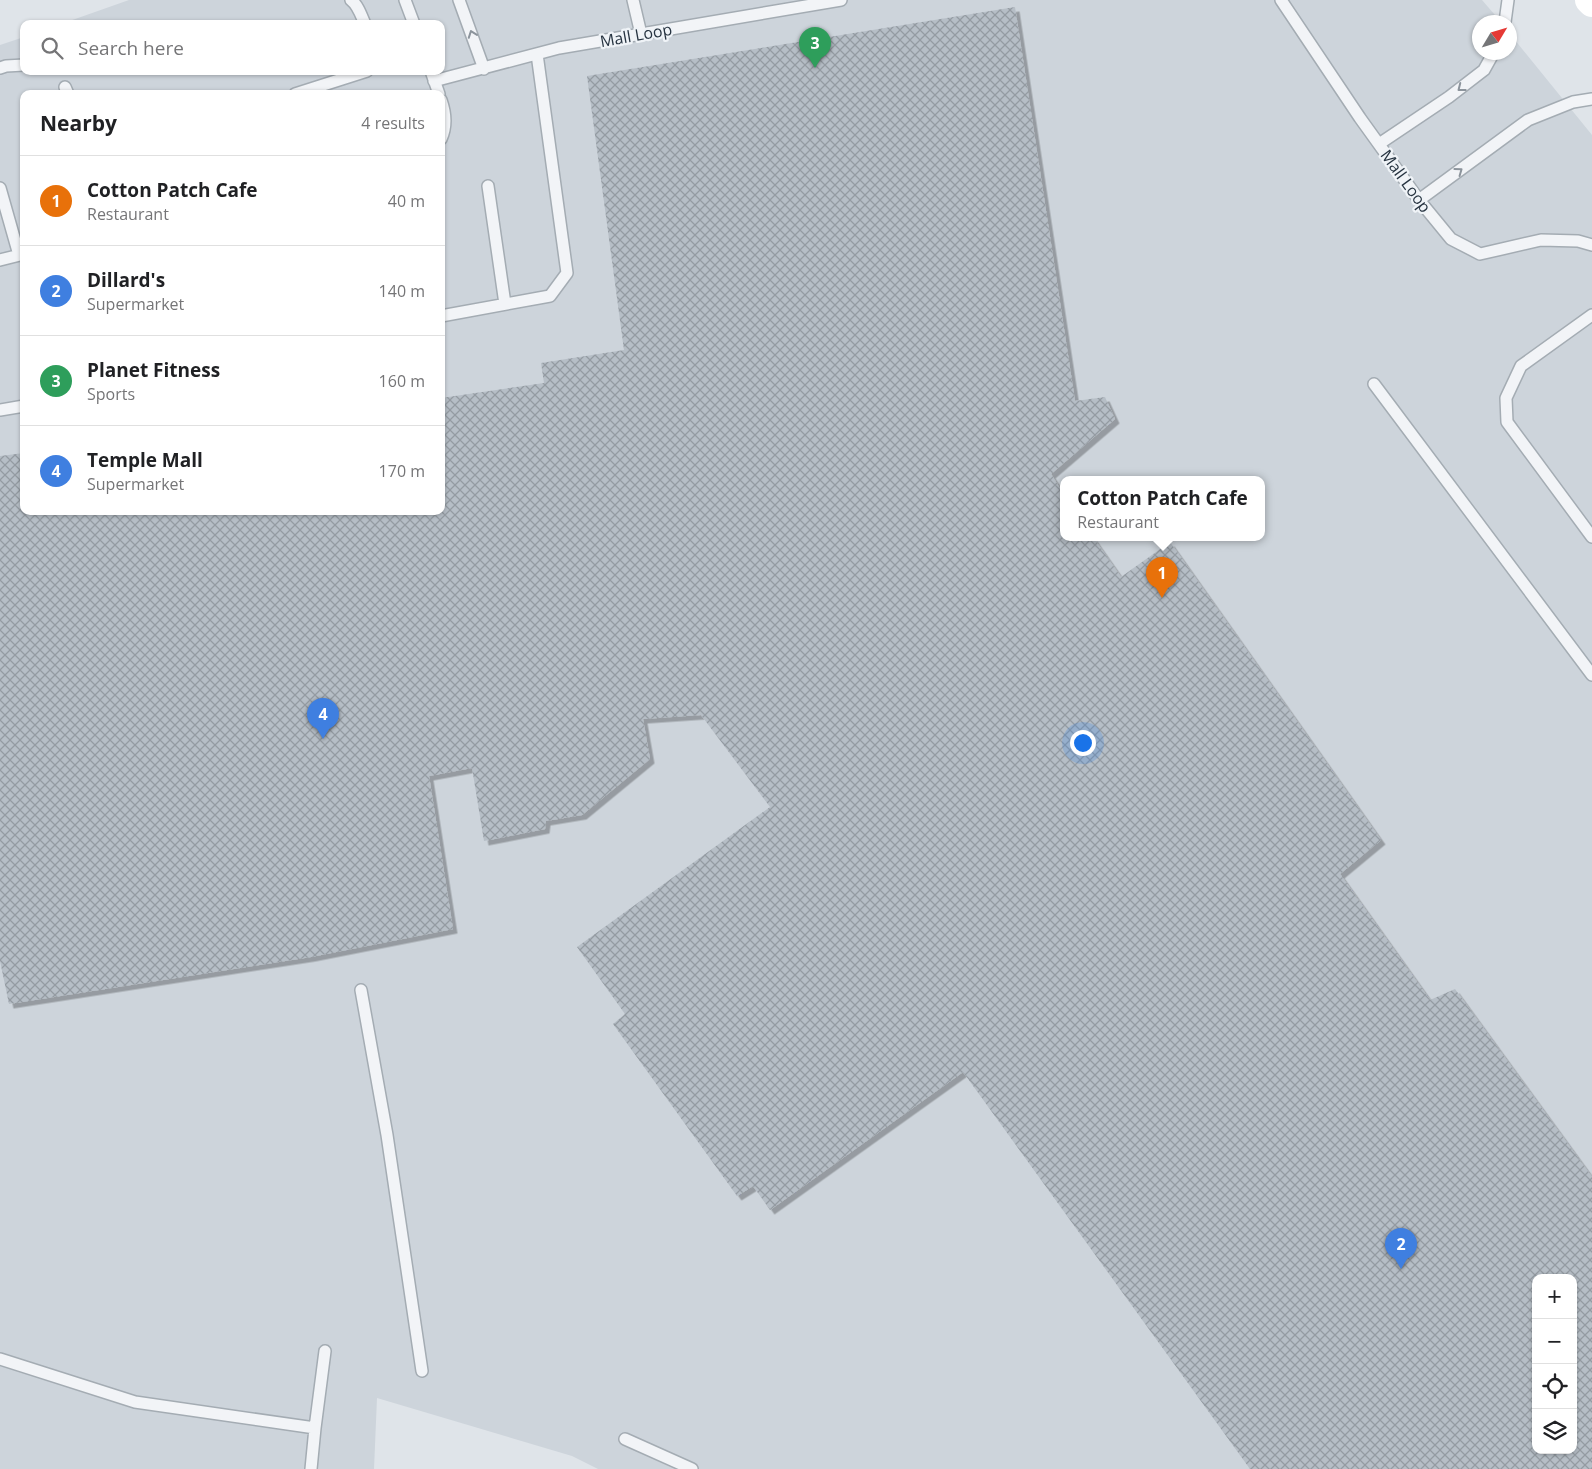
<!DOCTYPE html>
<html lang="en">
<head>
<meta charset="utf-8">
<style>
  :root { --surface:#fff; --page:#f2f2f2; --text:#202124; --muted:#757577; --line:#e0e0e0; --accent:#7c3aed }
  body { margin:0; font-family:"Open Sans",sans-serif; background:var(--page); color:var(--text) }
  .controls { position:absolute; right:15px; bottom:15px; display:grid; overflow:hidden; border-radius:10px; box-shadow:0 1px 4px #0004 }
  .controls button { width:45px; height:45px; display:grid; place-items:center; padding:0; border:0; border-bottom:1px solid var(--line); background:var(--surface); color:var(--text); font:25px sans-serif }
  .compass { position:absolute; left:1472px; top:15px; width:45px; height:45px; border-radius:50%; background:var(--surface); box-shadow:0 1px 4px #0004; rotate:52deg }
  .you { position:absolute; left:1082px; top:742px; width:18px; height:18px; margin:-12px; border:4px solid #fff; border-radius:50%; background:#1a73e8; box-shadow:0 0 0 8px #1a73e833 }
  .badge { display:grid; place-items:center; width:32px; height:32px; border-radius:50%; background:var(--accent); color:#fff; font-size:16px; font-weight:700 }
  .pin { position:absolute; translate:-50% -41px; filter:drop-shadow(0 1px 2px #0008) }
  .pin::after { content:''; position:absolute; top:26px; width:18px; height:15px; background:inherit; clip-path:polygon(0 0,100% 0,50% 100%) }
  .popup { position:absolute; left:1060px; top:476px; width:205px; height:65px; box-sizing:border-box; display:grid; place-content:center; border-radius:10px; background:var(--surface); filter:drop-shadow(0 1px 4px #0005); font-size:16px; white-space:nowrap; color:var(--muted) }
  .popup b { font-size:19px; color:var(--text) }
  .popup::after { content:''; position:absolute; left:50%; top:100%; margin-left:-10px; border:10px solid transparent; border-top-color:var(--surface) }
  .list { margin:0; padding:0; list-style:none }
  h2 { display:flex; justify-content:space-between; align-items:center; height:65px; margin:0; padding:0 20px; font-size:21px }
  h2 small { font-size:16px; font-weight:400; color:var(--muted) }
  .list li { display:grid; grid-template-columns:32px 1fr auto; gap:15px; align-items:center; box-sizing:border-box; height:90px; padding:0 20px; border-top:1px solid var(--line) }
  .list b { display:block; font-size:19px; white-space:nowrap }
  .list p { margin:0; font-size:16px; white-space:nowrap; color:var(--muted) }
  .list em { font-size:16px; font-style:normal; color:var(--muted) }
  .icon { flex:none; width:28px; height:28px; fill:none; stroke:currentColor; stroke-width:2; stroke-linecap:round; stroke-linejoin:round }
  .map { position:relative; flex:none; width:1592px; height:1469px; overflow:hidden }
  .search { position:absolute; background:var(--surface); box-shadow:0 1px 4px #0004; left:20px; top:20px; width:425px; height:55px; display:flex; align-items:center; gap:12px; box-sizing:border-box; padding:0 18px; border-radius:10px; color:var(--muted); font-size:19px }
  .panel { position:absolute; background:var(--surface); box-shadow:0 1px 4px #0004; left:20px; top:90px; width:425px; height:425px; border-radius:10px }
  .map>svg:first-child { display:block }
  .built { fill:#cdd4db; fill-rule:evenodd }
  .building { fill:url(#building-cross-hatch); fill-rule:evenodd; filter:url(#shadow) }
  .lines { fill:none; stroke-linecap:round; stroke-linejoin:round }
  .lane-casing { stroke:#a4acb3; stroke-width:14 }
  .lane { stroke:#f2f4f7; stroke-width:11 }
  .secondary { stroke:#fff; stroke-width:28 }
  .oneway { stroke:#8c949c }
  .labels { text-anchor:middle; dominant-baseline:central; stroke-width:4.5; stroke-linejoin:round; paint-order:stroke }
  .street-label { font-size:16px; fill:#273441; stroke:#eff3f7 }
</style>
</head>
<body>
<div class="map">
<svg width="1592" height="1469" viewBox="0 0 1592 1469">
  <defs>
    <pattern id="building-cross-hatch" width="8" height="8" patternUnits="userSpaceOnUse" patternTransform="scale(1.25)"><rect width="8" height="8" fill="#b6bec6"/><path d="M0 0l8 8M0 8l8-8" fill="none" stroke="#949ba2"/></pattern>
    <filter id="shadow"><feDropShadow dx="4.5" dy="4.5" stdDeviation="0" flood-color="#0004"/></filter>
  </defs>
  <rect width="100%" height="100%" fill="#dfe4e9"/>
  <path class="built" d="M 129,0 L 1482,0 L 1501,22 L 1480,22 L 1480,52 L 1510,52 L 1510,34 L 1592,135 L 1592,1469 L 598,1469 L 572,1456 L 377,1398 L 374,1469 L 0,1469 L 0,45 L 24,37 L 24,71 L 441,71 L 441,24 L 61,24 ZM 24,94 L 441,94 L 441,511 L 24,511 ZM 1063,479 L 1261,479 L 1261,537 L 1063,537 ZM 1536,1278 L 1573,1278 L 1573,1450 L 1536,1450 Z"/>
  <path class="building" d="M 1015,7 L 1075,401 L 1105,397 L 1115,419 L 1051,474 L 1063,493 L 1063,537 L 1093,537 L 1121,577 L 1170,542 L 1381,840 L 1340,874 L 1430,1000 L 1455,989 L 1592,1177 L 1592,1469 L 1250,1469 L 963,1072 L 770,1210 L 753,1186 L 737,1196 L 613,1024 L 625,1014 L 577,947 L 770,807 L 701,715 L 643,719 L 650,759 L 582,815 L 546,821 L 545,829 L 484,841 L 472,768 L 429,776 L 453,929 L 311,957 L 9,1004 L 0,961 L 0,456 L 24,453 L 24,511 L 441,511 L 441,398 L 544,383 L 541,363 L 624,350 L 587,76 ZM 1536,1278 L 1573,1278 L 1573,1450 L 1536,1450 Z"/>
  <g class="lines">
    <g class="lane-casing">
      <path id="lane" d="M 351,0 C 358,5 361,15 365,24
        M 405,0 L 414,24
        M 459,0 L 484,69
        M 633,0 L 641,34
        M 1281,0 L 1360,118 L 1419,200 L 1451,239 L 1480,254 L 1541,240 L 1578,241 L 1592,245
        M 1505,22 L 1508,0
        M 0,68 L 6,66 L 24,65
        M 431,71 L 439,94
        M 434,81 L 559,48 L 841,0
        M 65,87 L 68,94
        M 295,94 L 367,71
        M 441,100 C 446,114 447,126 441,139
        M 1379,144 L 1449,97 L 1484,70 L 1494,52
        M 488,186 L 505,304
        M 0,188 L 19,255
        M 1419,200 L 1528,120 L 1573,102 L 1592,99
        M 0,260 L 24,254
        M 1592,315 L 1521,366 L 1506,398 L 1507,422 L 1592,537
        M 441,316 L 550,296 L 567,273 L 537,54
        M 1374,384 L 1592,675
        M 0,410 L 24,406
        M 361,990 L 387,1135 L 422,1371
        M 0,1359 L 135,1402 L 315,1428 L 325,1351
        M 625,1439 L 692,1469
        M 311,1469 L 315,1428"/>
    </g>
    <use href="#lane" class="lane"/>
    <path class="secondary" d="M 1589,0 L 1592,3"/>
  </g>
  <defs><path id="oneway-chevron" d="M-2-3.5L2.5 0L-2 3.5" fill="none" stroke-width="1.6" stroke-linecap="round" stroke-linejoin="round" transform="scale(1.25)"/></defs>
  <g class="oneway">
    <use href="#oneway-chevron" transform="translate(472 34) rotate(-110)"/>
    <use href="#oneway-chevron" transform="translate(1461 88) rotate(142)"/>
    <use href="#oneway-chevron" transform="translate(1459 171) rotate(-36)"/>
  </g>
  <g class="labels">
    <g class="street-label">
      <text transform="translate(636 35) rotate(-10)">Mall Loop</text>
      <text transform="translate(1406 181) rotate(54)">Mall Loop</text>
    </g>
  </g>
</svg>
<div class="controls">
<button>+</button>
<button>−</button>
<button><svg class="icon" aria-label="locate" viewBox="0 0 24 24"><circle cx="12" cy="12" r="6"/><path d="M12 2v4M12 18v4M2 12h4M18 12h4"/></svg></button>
<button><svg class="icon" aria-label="layers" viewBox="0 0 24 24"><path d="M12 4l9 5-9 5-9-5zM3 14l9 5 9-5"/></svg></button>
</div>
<svg class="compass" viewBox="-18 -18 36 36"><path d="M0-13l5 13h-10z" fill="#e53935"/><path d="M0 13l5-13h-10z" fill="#757577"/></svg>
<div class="you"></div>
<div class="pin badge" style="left:1162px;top:598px;background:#e8710a">1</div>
<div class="popup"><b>Cotton Patch Cafe</b>Restaurant</div>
<div class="pin badge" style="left:1401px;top:1269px;background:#3f7fe0">2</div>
<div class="pin badge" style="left:815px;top:68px;background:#2e9e5b">3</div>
<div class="pin badge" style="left:323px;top:739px;background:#3f7fe0">4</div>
<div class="search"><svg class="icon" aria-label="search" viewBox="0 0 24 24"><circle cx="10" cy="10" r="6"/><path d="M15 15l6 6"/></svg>Search here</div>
<section class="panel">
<h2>Nearby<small>4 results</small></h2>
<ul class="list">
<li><span class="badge" style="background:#e8710a">1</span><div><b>Cotton Patch Cafe</b><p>Restaurant</p></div><em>40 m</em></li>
<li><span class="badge" style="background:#3f7fe0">2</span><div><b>Dillard's</b><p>Supermarket</p></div><em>140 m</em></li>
<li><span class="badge" style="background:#2e9e5b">3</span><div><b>Planet Fitness</b><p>Sports</p></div><em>160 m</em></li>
<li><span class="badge" style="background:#3f7fe0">4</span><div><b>Temple Mall</b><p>Supermarket</p></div><em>170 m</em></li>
</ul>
</section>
</div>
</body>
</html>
